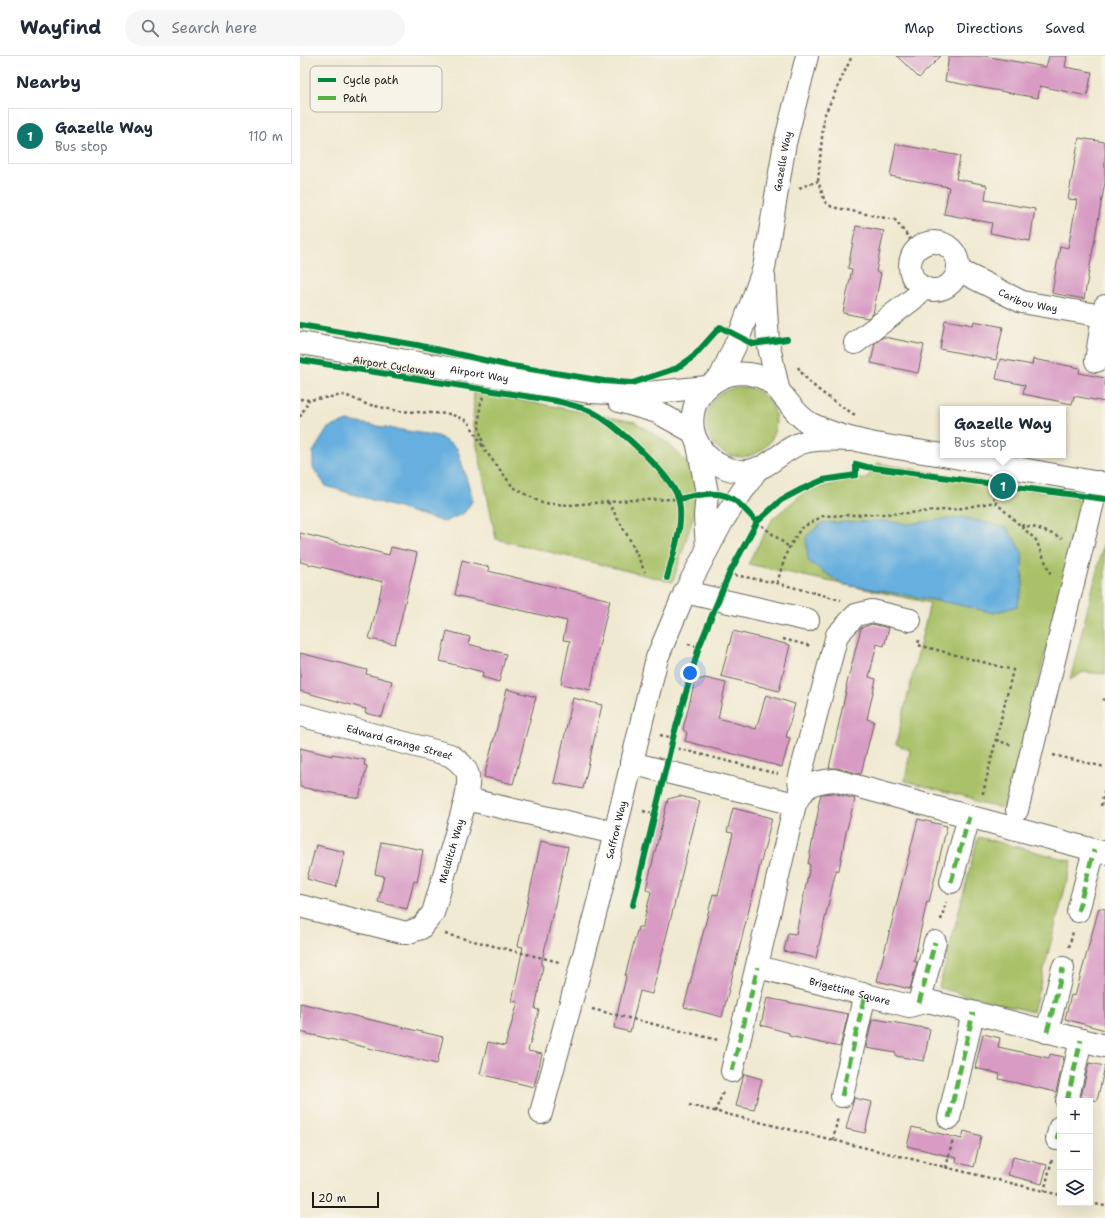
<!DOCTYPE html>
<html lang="en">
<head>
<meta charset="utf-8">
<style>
  :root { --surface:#fff; --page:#f6f6f7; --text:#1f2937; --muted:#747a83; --line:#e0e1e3; --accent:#0f766e }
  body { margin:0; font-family:"Shantell Sans",sans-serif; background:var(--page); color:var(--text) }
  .controls { position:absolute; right:12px; bottom:12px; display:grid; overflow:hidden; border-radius:0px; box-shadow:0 4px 16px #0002 }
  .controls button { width:36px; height:36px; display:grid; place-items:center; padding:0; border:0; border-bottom:1px solid var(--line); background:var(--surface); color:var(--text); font:20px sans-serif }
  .scale { position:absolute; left:12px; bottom:10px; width:67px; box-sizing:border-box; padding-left:4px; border:2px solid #1c1c1c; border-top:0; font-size:11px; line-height:14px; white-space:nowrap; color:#1c1c1c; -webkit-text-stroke:3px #f7f3e8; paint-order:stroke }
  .you { position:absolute; left:390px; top:617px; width:14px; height:14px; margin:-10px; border:3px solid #fff; border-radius:50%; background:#1a73e8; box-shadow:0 0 0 6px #1a73e833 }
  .badge { display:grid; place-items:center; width:26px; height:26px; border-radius:50%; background:var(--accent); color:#fff; font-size:13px; font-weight:700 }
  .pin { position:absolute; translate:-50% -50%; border:2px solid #fff; box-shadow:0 1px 4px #0006 }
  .popup { position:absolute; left:640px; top:350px; width:126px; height:52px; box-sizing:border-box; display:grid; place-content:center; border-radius:0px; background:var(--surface); filter:drop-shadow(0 1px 3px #0005); font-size:13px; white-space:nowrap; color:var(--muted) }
  .popup b { font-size:15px; color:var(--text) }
  .popup::after { content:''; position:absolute; left:50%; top:100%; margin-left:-8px; border:8px solid transparent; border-top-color:var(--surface) }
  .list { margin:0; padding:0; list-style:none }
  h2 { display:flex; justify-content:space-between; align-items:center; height:52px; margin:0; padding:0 16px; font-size:17px }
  h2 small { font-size:13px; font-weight:400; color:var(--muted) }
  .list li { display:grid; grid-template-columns:26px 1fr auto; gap:12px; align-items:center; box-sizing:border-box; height:56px; margin:0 8px 8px; padding:0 8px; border:1px solid var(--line); border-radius:0px }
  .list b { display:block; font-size:15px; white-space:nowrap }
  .list p { margin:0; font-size:13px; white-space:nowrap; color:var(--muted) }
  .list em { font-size:13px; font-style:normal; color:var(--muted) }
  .icon { flex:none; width:22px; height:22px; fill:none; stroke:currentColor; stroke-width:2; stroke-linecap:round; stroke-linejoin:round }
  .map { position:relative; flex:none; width:805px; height:1162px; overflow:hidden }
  header { display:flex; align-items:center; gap:24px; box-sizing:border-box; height:56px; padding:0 20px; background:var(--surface); border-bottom:1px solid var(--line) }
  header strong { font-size:19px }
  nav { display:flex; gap:22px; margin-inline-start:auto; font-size:14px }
  .search { width:280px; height:36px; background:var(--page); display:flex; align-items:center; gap:10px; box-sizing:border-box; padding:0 14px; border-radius:22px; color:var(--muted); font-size:15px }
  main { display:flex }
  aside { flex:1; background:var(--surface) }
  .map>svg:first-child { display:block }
  .green { fill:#a9c167; stroke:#626e42 }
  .water { fill:#66afde; stroke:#41667d }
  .building { fill:#d89bc4 }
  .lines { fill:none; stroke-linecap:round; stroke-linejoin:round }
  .minor-casing { stroke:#66645b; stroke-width:24 }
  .path { stroke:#66645b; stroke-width:2.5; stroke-dasharray:3 3; stroke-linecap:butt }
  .minor { stroke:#fff; stroke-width:22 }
  .quiet { stroke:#55b145; stroke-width:5; stroke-dasharray:10 5; stroke-linecap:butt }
  .cycleway-casing { stroke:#f7f3e8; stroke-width:8 }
  .cycleway { stroke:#00873e; stroke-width:6 }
  .labels { text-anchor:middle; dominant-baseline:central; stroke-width:3; stroke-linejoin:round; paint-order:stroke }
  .street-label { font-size:10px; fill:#1c1c1c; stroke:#f7f3e8 }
  .key { fill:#f7f3e8; stroke:#b5b2ab; stroke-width:1 }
  .key-label { font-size:11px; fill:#1c1c1c }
</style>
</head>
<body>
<header>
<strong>Wayfind</strong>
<div class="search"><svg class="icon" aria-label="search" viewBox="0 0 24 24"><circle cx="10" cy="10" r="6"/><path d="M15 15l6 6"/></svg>Search here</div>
<nav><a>Map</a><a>Directions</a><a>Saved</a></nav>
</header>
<main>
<aside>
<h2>Nearby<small></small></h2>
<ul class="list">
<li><span class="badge">1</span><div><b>Gazelle Way</b><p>Bus stop</p></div><em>110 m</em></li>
</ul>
</aside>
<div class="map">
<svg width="805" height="1162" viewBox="0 0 805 1162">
  <rect width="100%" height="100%" fill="#f7f3e8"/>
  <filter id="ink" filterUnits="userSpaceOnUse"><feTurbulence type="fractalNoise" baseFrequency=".025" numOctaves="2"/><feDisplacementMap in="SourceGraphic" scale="8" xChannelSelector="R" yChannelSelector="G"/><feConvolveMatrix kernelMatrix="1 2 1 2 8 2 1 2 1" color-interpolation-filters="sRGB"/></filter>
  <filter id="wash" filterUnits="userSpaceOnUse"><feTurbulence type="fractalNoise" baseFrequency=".012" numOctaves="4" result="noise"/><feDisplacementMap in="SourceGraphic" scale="16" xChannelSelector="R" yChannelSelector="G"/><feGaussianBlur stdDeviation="0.9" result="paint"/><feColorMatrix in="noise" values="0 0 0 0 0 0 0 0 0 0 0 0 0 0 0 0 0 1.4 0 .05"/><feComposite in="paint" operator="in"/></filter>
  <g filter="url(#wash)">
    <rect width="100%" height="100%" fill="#f0e9d1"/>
    <path class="green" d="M406 366a35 35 0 1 1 70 0a35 35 0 1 1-70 0Z
      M 174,335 L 335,366 L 369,388 L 394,413 L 397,449 L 373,526 L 196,483 L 173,371 Z
      M 577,407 L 784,443 L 706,753 L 677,747 L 671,742 L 605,725 L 610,694 L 596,688 L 630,547 L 448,508 L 473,462 L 505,436 L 550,423 L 566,423 Z
      M 805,482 L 805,618 L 783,616 L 770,624 Z
      M 678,781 L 772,805 L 733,956 L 639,932 Z"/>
    <path class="water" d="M 47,365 L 138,380 L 157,392 L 173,444 L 164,457 L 144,466 L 26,430 L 13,412 L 13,396 L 28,372 Z
      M 662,461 L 707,472 L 722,496 L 723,531 L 717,550 L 694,557 L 655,548 L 542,528 L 508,505 L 506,481 L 522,467 L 584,465 L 608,468 Z"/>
    <g id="blocks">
      <path class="building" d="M 597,0 L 641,0 L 619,22 Z
        M 649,0 L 684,0 L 746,11 L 749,0 L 767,0 L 765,11 L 792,16 L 787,40 L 740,30 L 738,42 L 645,25 Z
        M 779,82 L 805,86 L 805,126 L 784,243 L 752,237 L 760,190 L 768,192 L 777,144 L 768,143 Z
        M 596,88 L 660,100 L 656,123 L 687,129 L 685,144 L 735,153 L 730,185 L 690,177 L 692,167 L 644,158 L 649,131 L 590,120 Z
        M 556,170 L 584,175 L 576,216 L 581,217 L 573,258 L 568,262 L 543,257 L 552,213 L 548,212 Z
        M 645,264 L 673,269 L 674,265 L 703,271 L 696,304 L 640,293 Z
        M 584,281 L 624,289 L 618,317 L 571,307 L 575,287 Z
        M 700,303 L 732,309 L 733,303 L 780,312 L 779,317 L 805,322 L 805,346 L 774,340 L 772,348 L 723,338 L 725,329 L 696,323 Z
        M 0,477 L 89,499 L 91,491 L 117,497 L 95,588 L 69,583 L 83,526 L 0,506 Z
        M 162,504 L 189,511 L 188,515 L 310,544 L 296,603 L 291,634 L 261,628 L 270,585 L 263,584 L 267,565 L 155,539 Z
        M 572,568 L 589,572 L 584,590 L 577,588 L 569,621 L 576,623 L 567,663 L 574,665 L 561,718 L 537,712 L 529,712 L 547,631 L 546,631 L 561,572 Z
        M 147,575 L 170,581 L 168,588 L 206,598 L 199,626 L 182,621 L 183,616 L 140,605 Z
        M 433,575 L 490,589 L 479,635 L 421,620 Z
        M 0,597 L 67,614 L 66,618 L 92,625 L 82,661 L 65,657 L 66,653 L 0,635 Z
        M 405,622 L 426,627 L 418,662 L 456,673 L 466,639 L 495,648 L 486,681 L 490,682 L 482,711 L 385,685 L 387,677 L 383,673 L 395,625 Z
        M 207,633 L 236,641 L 213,728 L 184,721 Z
        M 273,642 L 302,649 L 283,733 L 254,727 Z
        M 0,692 L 32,700 L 32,698 L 65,704 L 64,709 L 67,710 L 59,742 L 0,731 Z
        M 533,737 L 555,743 L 546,776 L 539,814 L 536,814 L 516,902 L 484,895 L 488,877 L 496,878 L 510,809 L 508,808 L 519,751 L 518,751 L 521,738 Z
        M 380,740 L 400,745 L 352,938 L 340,935 L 330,976 L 314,972 L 326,921 L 325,920 L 338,871 L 342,871 L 343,869 L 351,836 L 346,833 L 368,743 Z
        M 433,752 L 472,762 L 422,961 L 384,951 L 413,838 L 418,839 L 433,777 L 427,776 Z
        M 618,763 L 647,770 L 629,846 L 627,845 L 614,905 L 617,906 L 610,933 L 577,925 Z
        M 241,785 L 268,791 L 241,909 L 243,910 L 235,953 L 239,954 L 228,995 L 242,998 L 234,1031 L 180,1018 L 188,986 L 205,990 L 218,946 L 212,945 L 223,891 L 218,890 Z
        M 81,786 L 123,794 L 117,826 L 114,825 L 107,853 L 78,846 L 84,820 L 75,818 Z
        M 16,789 L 45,796 L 36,831 L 7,823 Z
        M 799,852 L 805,853 L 805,974 L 765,963 L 771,939 L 775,940 Z
        M 467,942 L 548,958 L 540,991 L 489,980 L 489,977 L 461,969 Z
        M 0,947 L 143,981 L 137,1008 L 0,976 Z
        M 575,963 L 630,973 L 624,1005 L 596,1000 L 596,997 L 566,992 L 572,964 L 575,964 Z
        M 683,978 L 700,982 L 698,991 L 749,1002 L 750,998 L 764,1001 L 756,1036 L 699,1023 L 700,1018 L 675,1012 Z
        M 789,1007 L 805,1010 L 797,1045 L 781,1041 Z
        M 444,1018 L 462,1023 L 454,1054 L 436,1050 Z
        M 554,1042 L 572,1046 L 565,1077 L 546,1073 Z
        M 612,1071 L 662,1083 L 664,1075 L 681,1080 L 674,1111 L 656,1106 L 657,1102 L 607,1090 Z
        M 713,1101 L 747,1109 L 742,1128 L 708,1119 Z"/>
    </g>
  </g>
  <g filter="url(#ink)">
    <use href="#blocks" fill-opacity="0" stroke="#66645b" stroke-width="1"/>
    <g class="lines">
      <g class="minor-casing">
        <g id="minor">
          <circle cx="634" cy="210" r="24"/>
          <path id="s1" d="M 658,214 L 722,246 L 803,260 L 805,250"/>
          <path d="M 464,221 L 468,286 L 478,332"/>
          <path id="s2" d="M 0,287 L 289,336 L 337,338 L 407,331"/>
          <path d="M 555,287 L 613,243 L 624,232"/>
          <path d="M 796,305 L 803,260"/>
          <path id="s3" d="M 420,322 L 439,281 L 464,212 L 485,87 L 507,0"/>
          <path d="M 319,345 L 357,356 L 393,376"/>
          <path d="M 557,384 C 542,384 524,382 509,385 C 491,388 480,401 464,410 C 437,424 405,408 395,381 C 390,368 392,350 401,338 C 415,321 434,314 455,319 C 481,325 488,356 511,368 C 549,387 601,392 643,399"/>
          <path d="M 398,389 L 407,437 L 405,460 L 407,494"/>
          <path d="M 643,399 L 805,428"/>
          <path d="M 385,536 L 508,564"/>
          <path id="s4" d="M 0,659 L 150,699 C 171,714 170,718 166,743"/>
          <path d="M 331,707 L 495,748"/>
          <path d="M 501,737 L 499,724 L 537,579 L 556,559 L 572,555 L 610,564"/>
          <path d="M 717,754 L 798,426"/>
          <path d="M 651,826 L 669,761"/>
          <path id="s5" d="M 0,850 L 106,877 L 121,872 L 133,857 L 166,743 L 315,777"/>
          <path d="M 778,855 L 794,794"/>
          <path id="s6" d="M 458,911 L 609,950 L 628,945 L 805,990"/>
          <path d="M 619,947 L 635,886"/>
          <path d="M 747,976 L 763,912"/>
          <path d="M 432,1015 L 495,748 C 505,728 513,726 534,724 L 805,797"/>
          <path d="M 542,1040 L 565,938"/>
          <path d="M 767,1045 L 781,984"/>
          <path id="s7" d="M 241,1057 L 298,847 L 357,602 L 385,536 L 423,464 L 458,412"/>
          <path d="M 649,1062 L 673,957"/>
          <path d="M 757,1083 L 760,1071"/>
        </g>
      </g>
      <path class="path" d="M 518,125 L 524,60 L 552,0
        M 499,132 L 518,125 L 525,146 L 532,151 L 595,164 L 618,193
        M 498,311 C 508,330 537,347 555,359
        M 183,341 L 180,350 L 179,371 L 184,393 L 213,431 L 242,447 L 269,449 L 334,444 L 379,443
        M 0,343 L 9,344 L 45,339 L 66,348 L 98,355 L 150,358 L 168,365 L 183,391
        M 0,361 L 9,344
        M 690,429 L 695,446 L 736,484 L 751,519
        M 308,446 L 330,484 L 345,516
        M 457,466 L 489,491
        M 721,469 L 737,472 L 762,482
        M 429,518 L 477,527 L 541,544
        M 477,527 L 487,495 L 501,472 L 523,460 L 609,457 L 657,453 L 695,446
        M 483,583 L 511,590
        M 619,584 L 618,589 L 713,614 L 682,741
        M 388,588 L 399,591
        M 803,643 L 805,644
        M 360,679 L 373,682
        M 696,684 L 711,689
        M 372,691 L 478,718
        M 753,699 L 805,711
        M 801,750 L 805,733
        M 343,755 L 356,758
        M 641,864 L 646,846
        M 145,878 L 259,906
        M 769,891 L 773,876
        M 292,953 L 418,984
        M 389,1049 L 760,1139
        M 415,1056 L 423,1036
        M 533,1084 L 538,1061
        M 646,1112 L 653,1083
        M 744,1136 L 752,1103
        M 790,1147 L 805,1150"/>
      <use href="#minor" class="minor"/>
      <path class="quiet" d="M 651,826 L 669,761
        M 778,855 L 794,794
        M 619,947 L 635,886
        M 747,976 L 763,912
        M 432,1015 L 458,911
        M 542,1040 L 565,938
        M 767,1045 L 781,984
        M 649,1062 L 673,957
        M 757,1083 L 760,1071"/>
      <g class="cycleway-casing">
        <path id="cycleway" d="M 0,269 L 117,289 L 206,309 L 304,325 L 332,327 L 377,312 L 393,301 L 420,271 L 453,288 L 487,283
          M 0,304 L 256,345 C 268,348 283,351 294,357 C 315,368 375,422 379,445 C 384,471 373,497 367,522
          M 379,443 C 397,439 421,432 437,446 C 444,452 451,460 457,466
          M 333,849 L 374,678 L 399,591 L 429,518 L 457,466 L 481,444 L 502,433 L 523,424 L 556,419 L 556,408 L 567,411 L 805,443"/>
      </g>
      <use href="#cycleway" class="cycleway"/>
    </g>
  </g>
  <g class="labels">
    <g class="street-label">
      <text stroke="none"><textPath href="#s3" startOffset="227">Gazelle Way</textPath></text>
      <text stroke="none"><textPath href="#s1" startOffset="77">Caribou Way</textPath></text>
      <text transform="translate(94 310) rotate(9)">Airport Cycleway</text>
      <text stroke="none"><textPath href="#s2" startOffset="182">Airport Way</textPath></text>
      <text stroke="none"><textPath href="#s4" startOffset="103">Edward Grange Street</textPath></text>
      <text stroke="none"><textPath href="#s7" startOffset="293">Saffron Way</textPath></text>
      <text stroke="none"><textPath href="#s5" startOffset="209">Melditch Way</textPath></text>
      <text stroke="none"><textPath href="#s6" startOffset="95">Brigettine Square</textPath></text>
    </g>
  </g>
  <rect x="10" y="10" width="132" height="46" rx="6" class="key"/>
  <rect x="18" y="22" width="18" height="4" fill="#00873e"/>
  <rect x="18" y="40" width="18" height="4" fill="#55b145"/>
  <g class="key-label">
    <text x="43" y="28">Cycle path</text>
    <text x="43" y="46">Path</text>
  </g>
</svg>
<div class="controls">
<button>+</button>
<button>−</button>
<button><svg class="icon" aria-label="layers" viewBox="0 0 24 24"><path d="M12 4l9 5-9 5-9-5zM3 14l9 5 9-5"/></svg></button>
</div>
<div class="scale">20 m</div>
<div class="you"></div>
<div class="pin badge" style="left:703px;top:430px">1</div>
<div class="popup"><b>Gazelle Way</b>Bus stop</div>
</div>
</main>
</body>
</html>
